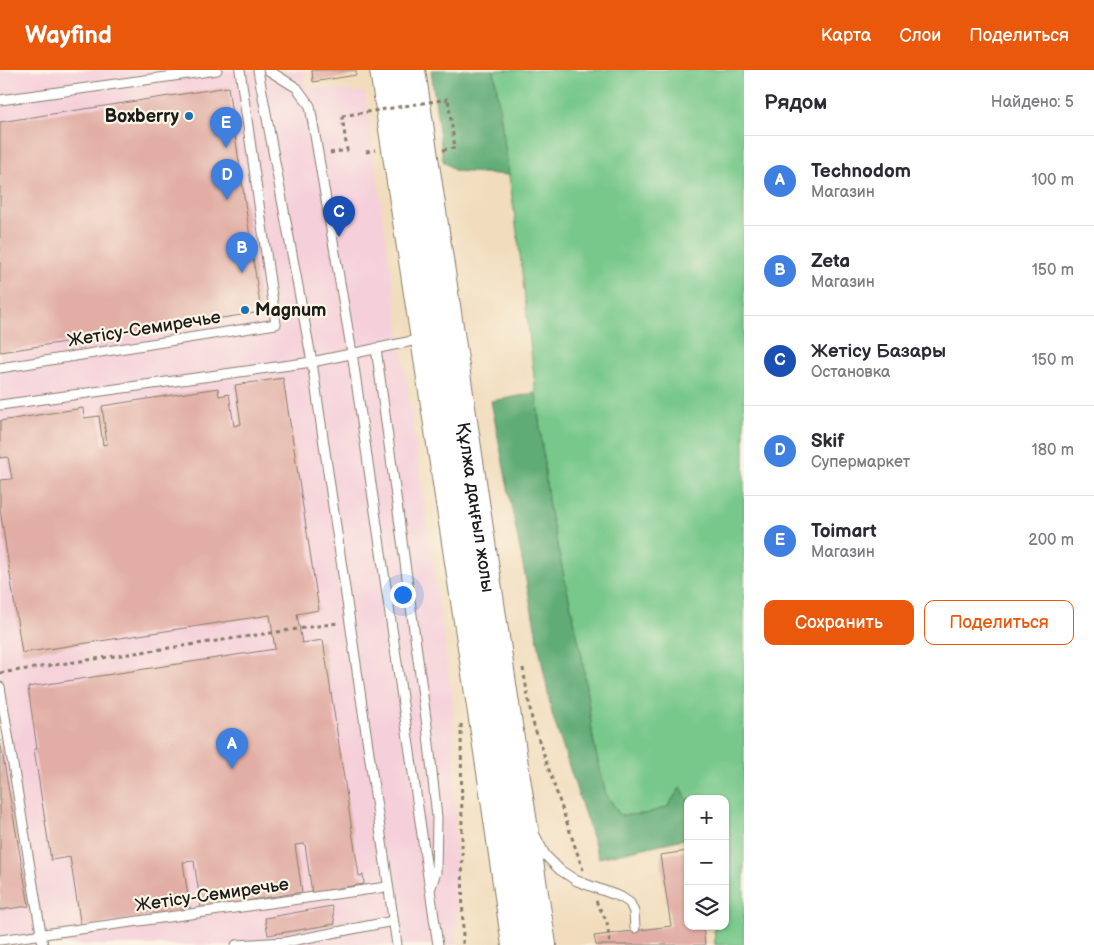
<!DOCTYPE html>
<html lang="ru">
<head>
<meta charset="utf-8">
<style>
  :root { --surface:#fff; --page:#f7f7f7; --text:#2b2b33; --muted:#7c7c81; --line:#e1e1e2; --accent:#ea580c }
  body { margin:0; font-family:"Balsamiq Sans",sans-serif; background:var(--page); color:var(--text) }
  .controls { position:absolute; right:15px; bottom:15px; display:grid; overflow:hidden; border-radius:10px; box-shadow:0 1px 4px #0004 }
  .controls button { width:45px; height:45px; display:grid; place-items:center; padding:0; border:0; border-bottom:1px solid var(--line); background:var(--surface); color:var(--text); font:25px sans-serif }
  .you { position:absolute; left:402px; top:524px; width:18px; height:18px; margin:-12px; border:4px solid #fff; border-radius:50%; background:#1a73e8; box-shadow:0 0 0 8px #1a73e833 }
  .badge { display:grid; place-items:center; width:32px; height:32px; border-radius:50%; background:var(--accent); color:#fff; font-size:16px; font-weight:700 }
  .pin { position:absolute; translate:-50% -41px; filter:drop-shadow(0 1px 2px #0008) }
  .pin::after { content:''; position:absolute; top:26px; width:18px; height:15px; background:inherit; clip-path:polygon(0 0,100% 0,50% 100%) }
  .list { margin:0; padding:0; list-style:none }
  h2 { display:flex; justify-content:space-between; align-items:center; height:65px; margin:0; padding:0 20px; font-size:21px }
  h2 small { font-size:16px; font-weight:400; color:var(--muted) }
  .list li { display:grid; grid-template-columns:32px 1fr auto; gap:15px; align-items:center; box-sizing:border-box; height:90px; padding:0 20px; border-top:1px solid var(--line) }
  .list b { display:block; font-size:19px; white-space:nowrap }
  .list p { margin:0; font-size:16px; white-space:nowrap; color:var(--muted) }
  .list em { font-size:16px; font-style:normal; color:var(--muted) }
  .actions { display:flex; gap:10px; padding:15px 20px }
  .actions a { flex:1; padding:11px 0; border:1px solid var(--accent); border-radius:10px; text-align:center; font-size:18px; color:var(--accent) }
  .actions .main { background:var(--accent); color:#fff }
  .icon { flex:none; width:28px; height:28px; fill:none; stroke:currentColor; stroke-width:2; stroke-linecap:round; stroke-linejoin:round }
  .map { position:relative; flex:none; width:744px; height:875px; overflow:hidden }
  header { display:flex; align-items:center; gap:30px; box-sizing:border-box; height:70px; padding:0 25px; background:var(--accent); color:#fff }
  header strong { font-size:24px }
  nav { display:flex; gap:28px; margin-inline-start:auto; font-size:18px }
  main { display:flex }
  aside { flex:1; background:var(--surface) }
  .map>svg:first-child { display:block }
  .built { fill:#f5cfda }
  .green { fill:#77c88a; stroke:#4a7253 }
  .forest { fill:#61ac76; stroke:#3e6449 }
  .building { fill:#e1ada4 }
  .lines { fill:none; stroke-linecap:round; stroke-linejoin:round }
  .lane-casing { stroke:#867c6c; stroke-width:11 }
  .primary-casing { stroke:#867c6c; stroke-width:30 }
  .path { stroke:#867c6c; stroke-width:3; stroke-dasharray:4 4; stroke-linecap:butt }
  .lane { stroke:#fff; stroke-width:9 }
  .primary { stroke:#fff; stroke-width:28 }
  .path-bridge { stroke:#867c6c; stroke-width:3; stroke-dasharray:4 4; stroke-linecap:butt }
  .poi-dot { fill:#1f6fb2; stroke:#fcf5e5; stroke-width:2 }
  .labels { text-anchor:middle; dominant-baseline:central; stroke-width:4.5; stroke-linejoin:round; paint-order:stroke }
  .poi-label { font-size:18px; font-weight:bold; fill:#1c1c1c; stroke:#fcf5e5; text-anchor:end }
  .street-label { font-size:18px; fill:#1c1c1c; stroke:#fcf5e5 }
</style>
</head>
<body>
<header>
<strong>Wayfind</strong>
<nav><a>Карта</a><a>Слои</a><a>Поделиться</a></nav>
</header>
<main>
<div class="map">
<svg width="744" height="875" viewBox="0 0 744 875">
  <rect width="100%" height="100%" fill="#fcf5e5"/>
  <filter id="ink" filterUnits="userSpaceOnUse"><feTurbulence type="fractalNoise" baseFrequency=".02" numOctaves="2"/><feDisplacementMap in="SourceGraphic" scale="10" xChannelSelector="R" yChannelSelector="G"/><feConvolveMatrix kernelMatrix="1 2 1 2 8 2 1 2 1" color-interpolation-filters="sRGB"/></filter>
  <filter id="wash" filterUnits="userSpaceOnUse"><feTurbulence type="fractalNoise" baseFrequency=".0096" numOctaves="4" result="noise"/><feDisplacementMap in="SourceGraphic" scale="20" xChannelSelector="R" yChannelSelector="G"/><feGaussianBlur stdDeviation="1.12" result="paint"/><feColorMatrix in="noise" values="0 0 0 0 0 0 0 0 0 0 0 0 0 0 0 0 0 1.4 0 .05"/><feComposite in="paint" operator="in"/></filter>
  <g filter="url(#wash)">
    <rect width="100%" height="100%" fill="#f1ddbd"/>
    <path class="built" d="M 0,0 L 304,0 L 307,16 L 365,23 L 453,632 L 457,875 L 0,875 Z"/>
    <path class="green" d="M 494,0 L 744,0 L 744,875 L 715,875 L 714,856 L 725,856 L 725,729 L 688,729 L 688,731 L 681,717 L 667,737 L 645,744 L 620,745 L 606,724 L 594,675 L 582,587 L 549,438 L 519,176 Z"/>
    <path class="forest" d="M 431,0 L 494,0 L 509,105 L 455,101 L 443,91 Z
      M 536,323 L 549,438 L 582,587 L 594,675 L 606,724 L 620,745 L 645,744 L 667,737 L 681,717 L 688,731 L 688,768 L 599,788 L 552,644 L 491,331 Z"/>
    <g id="blocks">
      <path class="building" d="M 312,0 L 356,0 L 356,5 L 313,12 Z
        M 228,17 L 261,242 L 0,282 L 0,52 Z
        M 283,308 L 319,540 L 297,544 L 302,573 L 323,570 L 359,806 L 363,805 L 364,814 L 312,823 L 305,774 L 295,775 L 302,822 L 201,838 L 194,791 L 183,792 L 190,840 L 81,857 L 70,787 L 51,790 L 34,679 L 37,679 L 28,617 L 275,579 L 270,545 L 22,583 L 0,439 L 0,410 L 12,409 L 8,387 L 0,388 L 0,351 L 83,338 L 84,348 L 99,346 L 103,375 L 107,374 L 102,336 L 218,318 L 219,326 L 229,324 L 234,356 L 241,354 L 235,315 Z
        M 0,670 L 29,836 L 0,840 Z
        M 688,781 L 688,856 L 703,856 L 705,875 L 596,875 L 594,866 L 671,856 L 660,785 Z
        M 332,836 L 335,854 L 268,865 L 265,848 Z"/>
    </g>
  </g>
  <g filter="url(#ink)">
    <use href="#blocks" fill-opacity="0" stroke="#867c6c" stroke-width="1"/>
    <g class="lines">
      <g class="lane-casing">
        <path id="lane" d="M 258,0 L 312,292 L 397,875
          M 268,0 L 297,18 L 310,36 L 352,283 L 438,875
          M 0,30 L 217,0
          M 376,278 L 427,656 L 437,747 L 436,802 L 431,817
          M 0,298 L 276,254 L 240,0
          M 0,335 L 312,292 L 422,269
          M 0,617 L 43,875
          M 536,767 L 545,785 L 560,800 L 577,811 L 621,827 L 630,833 L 634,842 L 635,858
          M 0,870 L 387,817
          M 236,875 L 286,872 L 393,851"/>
      </g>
      <g class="primary-casing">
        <g id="primary">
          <path d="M 384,0 L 492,708 L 516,875"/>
          <path id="s1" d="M 411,0 L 515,702 L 542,875"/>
        </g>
      </g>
      <path class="path" d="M 443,80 L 455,78 L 448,29
        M 366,82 L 375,80
        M 330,83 L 347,80 L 342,46
        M 523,598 L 532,650 L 583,800
        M 0,603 L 338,553
        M 461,654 L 463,875
        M 596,831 L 607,852 L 610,875"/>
      <use href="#lane" class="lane"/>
      <use href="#primary" class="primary"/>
      <path class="path-bridge" d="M 342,46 L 448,29"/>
    </g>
  </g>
  <g class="poi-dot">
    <circle cx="189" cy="46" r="5"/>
    <circle cx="245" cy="240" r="5"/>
  </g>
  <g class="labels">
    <g class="poi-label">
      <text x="179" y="46">Boxberry</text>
      <text x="255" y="240" text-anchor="start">Magnum</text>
    </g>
    <g class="street-label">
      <text transform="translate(144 259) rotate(-9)">Жетісу-Семиречье</text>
      <text stroke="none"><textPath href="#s1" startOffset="442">Құлжа даңғыл жолы</textPath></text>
      <text transform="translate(212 825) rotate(-8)">Жетісу-Семиречье</text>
    </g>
  </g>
</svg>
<div class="controls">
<button>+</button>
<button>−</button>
<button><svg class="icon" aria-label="layers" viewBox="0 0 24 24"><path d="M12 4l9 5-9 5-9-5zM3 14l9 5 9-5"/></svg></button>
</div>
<div class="you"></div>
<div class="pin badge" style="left:232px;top:699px;background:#3f7fe0">A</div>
<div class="pin badge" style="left:242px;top:203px;background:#3f7fe0">B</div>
<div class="pin badge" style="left:339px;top:167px;background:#1a4fb4">C</div>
<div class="pin badge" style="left:227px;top:130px;background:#3f7fe0">D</div>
<div class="pin badge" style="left:226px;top:78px;background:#3f7fe0">E</div>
</div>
<aside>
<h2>Рядом<small>Найдено: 5</small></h2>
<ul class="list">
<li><span class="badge" style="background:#3f7fe0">A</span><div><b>Technodom</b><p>Магазин</p></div><em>100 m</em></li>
<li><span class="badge" style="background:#3f7fe0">B</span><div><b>Zeta</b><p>Магазин</p></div><em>150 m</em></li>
<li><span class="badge" style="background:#1a4fb4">C</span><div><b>Жетісу Базары</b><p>Остановка</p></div><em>150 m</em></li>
<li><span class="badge" style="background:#3f7fe0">D</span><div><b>Skif</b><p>Супермаркет</p></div><em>180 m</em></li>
<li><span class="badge" style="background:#3f7fe0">E</span><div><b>Toimart</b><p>Магазин</p></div><em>200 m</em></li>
</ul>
<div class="actions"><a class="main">Сохранить</a><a>Поделиться</a></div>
</aside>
</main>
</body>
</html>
